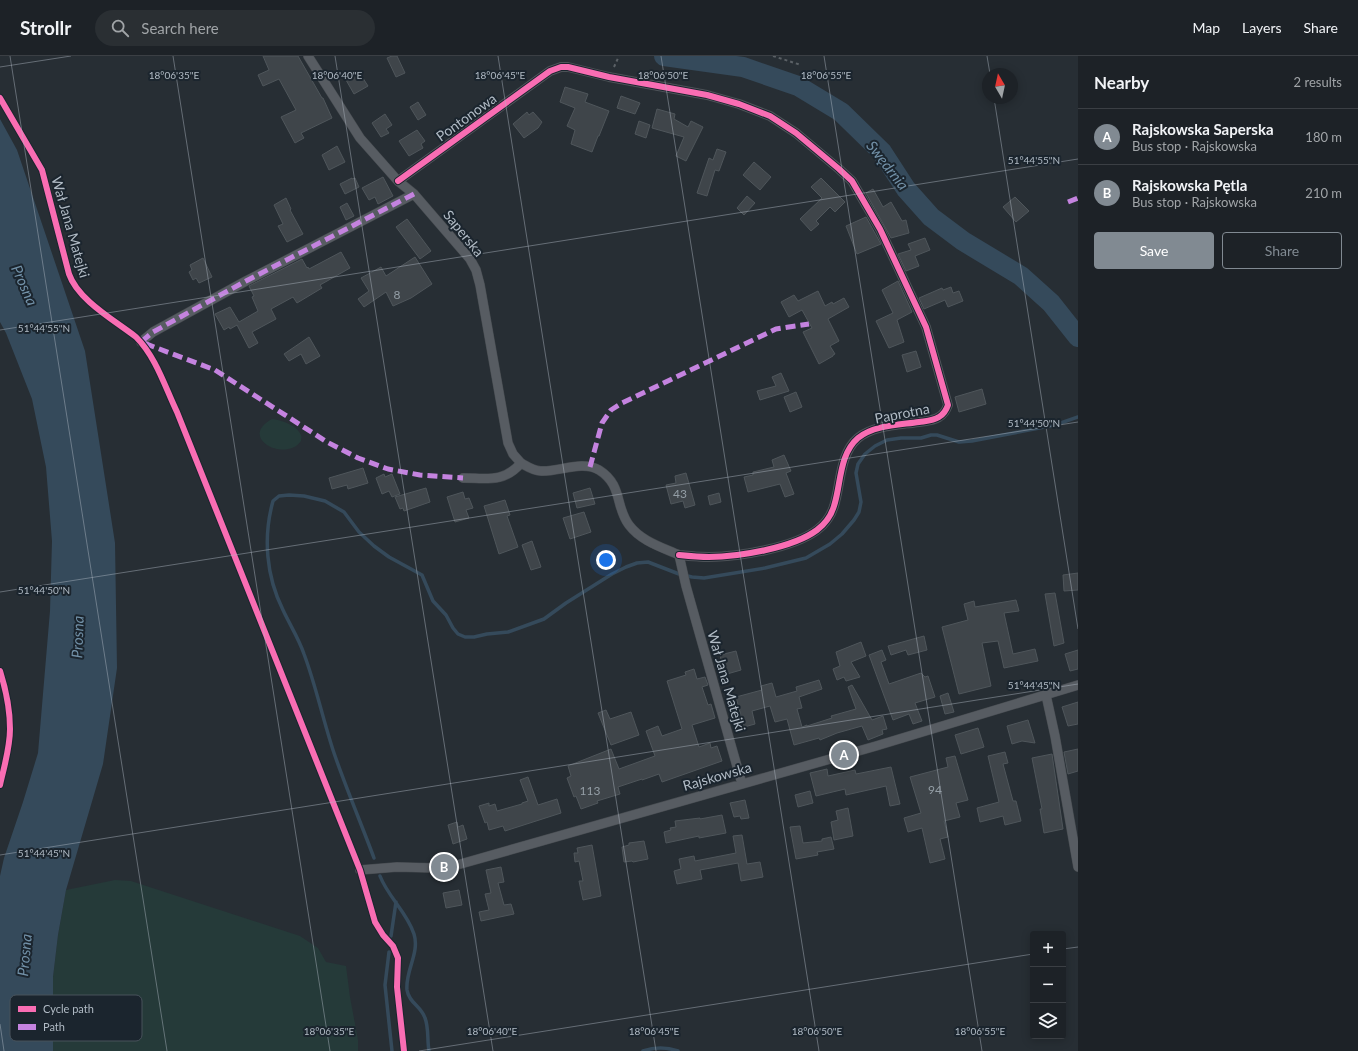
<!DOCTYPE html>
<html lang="en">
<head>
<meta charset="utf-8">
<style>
  :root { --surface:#1d2227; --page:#2a2f33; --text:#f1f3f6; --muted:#a0a4a7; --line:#3b3f44; --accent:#818a92 }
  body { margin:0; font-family:Lato,sans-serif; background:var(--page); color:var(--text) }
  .controls { position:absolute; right:12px; bottom:12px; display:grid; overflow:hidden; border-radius:4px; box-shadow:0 2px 10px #0003 }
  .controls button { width:36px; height:36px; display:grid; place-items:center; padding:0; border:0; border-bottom:1px solid var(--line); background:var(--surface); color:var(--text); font:20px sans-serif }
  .compass { position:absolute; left:982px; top:12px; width:36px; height:36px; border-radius:50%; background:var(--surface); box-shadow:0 2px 10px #0003; rotate:351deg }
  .you { position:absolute; left:606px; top:504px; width:14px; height:14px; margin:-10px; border:3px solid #fff; border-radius:50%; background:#1a73e8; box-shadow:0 0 0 6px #1a73e833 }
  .badge { display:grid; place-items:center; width:26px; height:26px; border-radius:50%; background:var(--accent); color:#fff; font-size:13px; font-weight:700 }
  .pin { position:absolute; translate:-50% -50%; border:2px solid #fff; box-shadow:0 1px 4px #0006 }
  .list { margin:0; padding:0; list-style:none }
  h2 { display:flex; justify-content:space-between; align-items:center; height:52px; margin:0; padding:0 16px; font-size:17px }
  h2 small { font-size:13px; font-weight:400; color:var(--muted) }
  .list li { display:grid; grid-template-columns:26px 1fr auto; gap:12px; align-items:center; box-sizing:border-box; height:56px; padding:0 16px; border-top:1px solid var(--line) }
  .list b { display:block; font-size:15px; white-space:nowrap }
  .list p { margin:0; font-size:13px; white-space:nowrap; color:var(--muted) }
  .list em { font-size:13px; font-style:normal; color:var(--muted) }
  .actions { display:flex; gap:8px; padding:12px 16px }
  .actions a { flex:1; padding:9px 0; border:1px solid var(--accent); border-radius:4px; text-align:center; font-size:14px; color:var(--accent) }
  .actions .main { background:var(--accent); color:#fff }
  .icon { flex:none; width:22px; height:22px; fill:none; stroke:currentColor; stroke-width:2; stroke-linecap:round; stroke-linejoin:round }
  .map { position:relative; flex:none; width:1078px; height:995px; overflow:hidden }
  header { display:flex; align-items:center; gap:24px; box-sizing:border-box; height:56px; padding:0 20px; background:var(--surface); border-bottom:1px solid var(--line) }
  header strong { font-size:19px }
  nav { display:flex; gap:22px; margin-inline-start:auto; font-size:14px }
  .search { width:280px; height:36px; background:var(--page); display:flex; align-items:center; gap:10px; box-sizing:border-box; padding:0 14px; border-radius:22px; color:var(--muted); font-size:15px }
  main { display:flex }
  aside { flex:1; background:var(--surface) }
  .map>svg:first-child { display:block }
  .green { fill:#253a39 }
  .water { fill:#354a5b }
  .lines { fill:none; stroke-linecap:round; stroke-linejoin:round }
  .stream { stroke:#354a5b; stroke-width:3.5 }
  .river { stroke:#354a5b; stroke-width:20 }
  .building { fill:#3f454a; stroke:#4f565b }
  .service-casing { stroke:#454a4f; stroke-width:5.5 }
  .minor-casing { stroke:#454a4f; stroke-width:10 }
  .path { stroke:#5b6166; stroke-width:2; stroke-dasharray:3 3; stroke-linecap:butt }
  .service { stroke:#575c62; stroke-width:4.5 }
  .minor { stroke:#575c62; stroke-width:9 }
  .quiet { stroke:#c483df; stroke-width:5; stroke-dasharray:10 5; stroke-linecap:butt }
  .cycleway-casing { stroke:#1b252e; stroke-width:8 }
  .cycleway { stroke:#f96db3; stroke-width:6 }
  .ticks { fill:none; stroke:#b1bbc5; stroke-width:1; stroke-opacity:0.45 }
  .labels { text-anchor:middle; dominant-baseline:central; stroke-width:4; stroke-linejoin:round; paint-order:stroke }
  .number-label { font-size:12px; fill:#949ea6 }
  .street-label { font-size:14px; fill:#b1bbc5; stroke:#1b252e }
  .water-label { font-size:15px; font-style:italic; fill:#7291a8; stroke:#1b252e }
  .key { fill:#1b252e; stroke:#48525b; stroke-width:1 }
  .key-label { font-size:11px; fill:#b1bbc5 }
  .ticks-label { font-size:10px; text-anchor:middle; fill:#b1bbc5; stroke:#1b252e; stroke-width:4; stroke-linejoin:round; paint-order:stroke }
</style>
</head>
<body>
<header>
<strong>Strollr</strong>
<div class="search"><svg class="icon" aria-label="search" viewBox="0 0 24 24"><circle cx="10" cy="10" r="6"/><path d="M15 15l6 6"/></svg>Search here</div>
<nav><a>Map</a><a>Layers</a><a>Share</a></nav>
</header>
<main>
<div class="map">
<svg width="1078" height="995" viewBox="0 0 1078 995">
  <rect width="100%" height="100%" fill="#272e34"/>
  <path class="green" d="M 272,363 C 281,364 297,369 301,379 C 302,381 301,383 301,385 C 286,407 237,382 272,363 Z
    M 115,824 L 131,825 L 300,880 L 318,892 L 326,906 L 346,910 L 350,941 L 358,984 L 358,995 L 53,995 L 53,921 L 58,879 L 66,834 Z"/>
  <path class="water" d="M 0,63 L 17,94 L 85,295 L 115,487 L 117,612 L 103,708 L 66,834 L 58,879 L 53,921 L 53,995 L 0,995 L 0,820 L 4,802 L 23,746 L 38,697 L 50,555 L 52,485 L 46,411 L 32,343 L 6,277 L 0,266 Z"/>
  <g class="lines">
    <path class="stream" d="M 374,802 C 361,767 346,732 334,697 C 323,664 316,630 304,598 C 299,583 290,569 283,554 C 266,520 263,481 273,445 L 279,440 L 289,439 L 304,440 L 325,445 L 344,456 L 359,476 L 374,490 L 389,501 L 422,519 L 433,545 L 446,559 L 453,572 L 458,578 L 465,581 L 474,581 L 487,578 L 508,576 L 544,563 L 566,547 L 612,518 L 626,511 L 637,507 L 648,506 L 679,518 L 692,521 L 704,522 L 765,512 L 806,502 L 830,488 L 842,478 L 854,464 L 859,456 L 861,446 L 856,417 L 858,408 L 865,398 L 875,390 L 887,384 L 901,382 L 921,382 L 931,379 L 937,379 L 959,386 L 972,385 L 1055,369 L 1078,361
      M 380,820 C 388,841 407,856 414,878 C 420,897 405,915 407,934 C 409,947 421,950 425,962 C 429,972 427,984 429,995
      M 391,880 L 396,846
      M 389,896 L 385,929 L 392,995
      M 643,995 C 655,991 666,991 678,995"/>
    <path class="river" d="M 664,0 L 743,11 L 798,30 L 841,56 L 882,96 L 906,133 L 931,161 L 963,185 L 1021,220 L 1051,247 L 1078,281"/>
  </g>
  <path class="building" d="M 263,0 L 298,0 L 322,42 L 323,42 L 332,62 L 301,77 L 304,82 L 295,87 L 281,61 L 296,54 L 279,23 L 263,30 L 258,19 L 269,14 Z
    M 392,0 L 397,0 L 405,17 L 396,21 L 387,2 Z
    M 359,16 L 368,30 L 354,38 L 346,24 Z
    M 565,31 L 588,38 L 585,46 L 609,55 L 599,80 L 598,80 L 592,96 L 571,88 L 575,74 L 567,70 L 575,52 L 560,46 Z
    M 621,40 L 640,47 L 635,58 L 617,52 Z
    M 418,46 L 426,59 L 418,64 L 410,51 Z
    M 657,53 L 675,58 L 674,63 L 688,71 L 691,65 L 703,71 L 686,105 L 676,100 L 684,81 L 652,72 Z
    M 527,56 L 529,59 L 533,56 L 542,66 L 538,72 L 524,82 L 513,68 Z
    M 385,58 L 392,69 L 386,73 L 389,77 L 381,81 L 372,67 Z
    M 639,65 L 650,69 L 646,82 L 635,78 Z
    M 417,74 L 425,85 L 421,88 L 423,92 L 409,100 L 399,85 Z
    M 337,90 L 345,106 L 329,114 L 322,99 Z
    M 717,93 L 726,96 L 719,115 L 715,114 L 707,140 L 697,137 L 709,102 L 713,104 Z
    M 754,106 L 771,121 L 760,134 L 743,119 Z
    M 383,121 L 393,140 L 378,148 L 375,141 L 369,144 L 362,132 Z
    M 352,122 L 352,123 L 355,122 L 359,131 L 345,138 L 340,128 Z
    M 821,122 L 845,146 L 835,156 L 830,151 L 816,165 L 819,168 L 811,175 L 800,163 L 822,142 L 811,131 Z
    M 873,133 L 883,151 L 891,146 L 902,165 L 906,164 L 909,177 L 891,182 L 866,137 Z
    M 747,140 L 755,147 L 744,159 L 737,152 Z
    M 1015,141 L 1029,155 L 1016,166 L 1003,151 Z
    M 286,142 L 291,153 L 290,154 L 303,178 L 287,186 L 278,170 L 283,168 L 274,149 Z
    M 347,147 L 354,160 L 346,164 L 340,151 Z
    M 866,161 L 881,188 L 857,198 L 846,170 Z
    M 407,163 L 431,195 L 420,203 L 396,171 Z
    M 925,182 L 930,194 L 915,200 L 919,210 L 906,215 L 898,198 L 911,194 L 908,188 Z
    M 341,196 L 350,212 L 320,229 L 322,232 L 297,247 L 293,241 L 271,253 L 276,263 L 252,276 L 258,287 L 249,292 L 237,269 L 230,273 L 229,271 L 224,274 L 215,258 L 230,251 L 239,266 L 258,255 L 252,241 L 254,240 L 249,230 L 302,203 L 307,212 L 308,211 L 309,213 Z
    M 415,201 L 432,228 L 411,242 L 393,250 L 386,236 L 364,251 L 358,243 L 369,235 L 361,222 L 381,211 L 386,220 Z
    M 203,202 L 212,221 L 199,227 L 196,222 L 193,224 L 189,216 L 192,214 L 190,209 Z
    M 898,225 L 912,256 L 897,264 L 904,286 L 889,292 L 876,265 L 893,257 L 882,234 Z
    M 951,231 L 953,237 L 959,235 L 963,245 L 948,251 L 945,244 L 924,253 L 919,242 L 942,232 L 943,234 Z
    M 818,235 L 825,250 L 832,246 L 833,248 L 844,242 L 849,251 L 828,263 L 839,285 L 830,290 L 835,298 L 833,299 L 833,300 L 819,308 L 803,276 L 812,272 L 802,254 L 789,261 L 781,246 L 794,239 L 798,245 Z
    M 309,281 L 320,300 L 306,308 L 301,298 L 289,305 L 284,298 Z
    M 916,295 L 921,311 L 907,316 L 902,299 Z
    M 781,317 L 789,335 L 760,344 L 757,335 L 776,330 L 772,321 Z
    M 982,333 L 986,348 L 959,356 L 955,341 Z
    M 796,336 L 802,351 L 790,356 L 784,341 Z
    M 784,399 L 791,415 L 786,417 L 794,438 L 785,441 L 780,428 L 748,436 L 744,421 L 753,419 L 753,416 L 774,411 L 772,404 Z
    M 363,412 L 368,427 L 348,433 L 347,429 L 332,433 L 329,422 Z
    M 686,417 L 695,449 L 685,452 L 683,445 L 671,448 L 666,429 L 676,427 L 675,420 Z
    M 384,418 L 385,421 L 392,418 L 400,438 L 392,441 L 389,435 L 382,438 L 376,422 Z
    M 426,432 L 430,446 L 404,455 L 403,452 L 400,453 L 395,441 Z
    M 590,432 L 595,448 L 577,452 L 573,437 Z
    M 463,436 L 465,443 L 469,442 L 473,452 L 466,454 L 469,462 L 455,466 L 447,441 Z
    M 719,437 L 721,446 L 710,449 L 708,440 Z
    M 505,444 L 510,459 L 507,460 L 518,491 L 499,498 L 484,450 Z
    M 584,456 L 591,476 L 570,483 L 563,462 Z
    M 532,485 L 541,511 L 531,514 L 522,489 Z
    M 1078,517 L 1078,534 L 1064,535 L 1063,519 Z
    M 1055,537 L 1064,587 L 1054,590 L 1045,538 Z
    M 1016,544 L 1019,555 L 1004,557 L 1013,598 L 1035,593 L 1038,605 L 1004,612 L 998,585 L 982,587 L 991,630 L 959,638 L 942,571 L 968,564 L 964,548 L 974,545 L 975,551 Z
    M 924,580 L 927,594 L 908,599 L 906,594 L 891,599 L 888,590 Z
    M 861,586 L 866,600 L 851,606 L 860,621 L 846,625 L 844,621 L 837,624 L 833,613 L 840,610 L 836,596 Z
    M 882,594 L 886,604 L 881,606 L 889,628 L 921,617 L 925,621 L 928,620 L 935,641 L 915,647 L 922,665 L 913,668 L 909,658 L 893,664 L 869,599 Z
    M 1078,594 L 1078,613 L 1070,615 L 1065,598 Z
    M 736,595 L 741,614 L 727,618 L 725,612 L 723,612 L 720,599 Z
    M 694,613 L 697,623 L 705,621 L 708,629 L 702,631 L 708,649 L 711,648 L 715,662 L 692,669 L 699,691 L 710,687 L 711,692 L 717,690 L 722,705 L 662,726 L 659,718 L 642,724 L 642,723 L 618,731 L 620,738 L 597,745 L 598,747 L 581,753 L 576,740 L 574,741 L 567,722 L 571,720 L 568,710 L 611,693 L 619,713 L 655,700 L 646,675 L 658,670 L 662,680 L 682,673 L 667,625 L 686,619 L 685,616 Z
    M 819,624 L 822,633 L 799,641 L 802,652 L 797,653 L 802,671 L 807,669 L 807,670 L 832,662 L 831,660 L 856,653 L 848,631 L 852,629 L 872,664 L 883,660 L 887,673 L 882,674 L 883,678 L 868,684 L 862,670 L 837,677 L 820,684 L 819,682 L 794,689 L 787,663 L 775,666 L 770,650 L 752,655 L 755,668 L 744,671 L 736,641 L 762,634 L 761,630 L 772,627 L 776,641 L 797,635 L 796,631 Z
    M 948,637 L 954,656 L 945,658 L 940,640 Z
    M 1078,646 L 1078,668 L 1068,670 L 1062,651 Z
    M 606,654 L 610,663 L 631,656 L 639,679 L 611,689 L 598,657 Z
    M 1028,664 L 1035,687 L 1022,685 L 1012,688 L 1007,670 Z
    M 978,672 L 984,691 L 961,698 L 955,679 Z
    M 1078,693 L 1078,715 L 1068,718 L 1064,696 Z
    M 1005,696 L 1008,707 L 1003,708 L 1013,745 L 1016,745 L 1021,765 L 1005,769 L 1003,760 L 980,766 L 977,752 L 999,746 L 988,700 Z
    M 1052,698 L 1063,773 L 1044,777 L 1040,753 L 1042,753 L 1032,702 Z
    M 955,700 L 968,744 L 956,747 L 960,761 L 944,765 L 948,781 L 940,783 L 945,803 L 930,807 L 922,772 L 908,776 L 904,762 L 921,757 L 910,721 L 948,711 L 946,702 Z
    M 891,711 L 900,748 L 890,750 L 886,730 L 846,739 L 845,733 L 816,740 L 810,717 L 827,713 L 828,720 L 855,714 L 856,718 Z
    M 528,721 L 538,749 L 557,743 L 561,757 L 505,775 L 503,770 L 489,774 L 487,766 L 485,767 L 479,750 L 489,747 L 489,750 L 495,748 L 497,755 L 522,748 L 522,747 L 528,745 L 520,724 Z
    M 810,735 L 813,747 L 798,751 L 795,739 Z
    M 745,744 L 749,762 L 741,763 L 740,760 L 734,761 L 730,747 Z
    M 848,752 L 853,780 L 834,784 L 831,766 L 838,764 L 836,755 Z
    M 722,759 L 726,777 L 699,782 L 699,780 L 666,787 L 664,776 L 671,774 L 670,772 L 676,771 L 675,765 L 700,762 L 700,763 Z
    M 457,766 L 458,771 L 463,769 L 467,783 L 453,788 L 448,769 Z
    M 800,770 L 803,787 L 822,785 L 822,783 L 831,781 L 834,793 L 817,796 L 818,799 L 796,803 L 790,771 Z
    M 742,779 L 747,808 L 760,806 L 763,821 L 741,825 L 738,807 L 700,814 L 702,823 L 677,828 L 674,815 L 681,813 L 679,803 L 694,800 L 695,805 L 736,797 L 733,780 Z
    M 644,785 L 648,803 L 633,806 L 632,805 L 624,806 L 622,791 L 629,789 L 629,787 Z
    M 592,789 L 601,840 L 583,844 L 579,825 L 583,825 L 579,805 L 575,806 L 574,797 L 578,797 L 577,792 Z
    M 501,811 L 504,826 L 498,827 L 504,849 L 511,848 L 514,858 L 481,865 L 479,856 L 489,854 L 485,838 L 491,837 L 486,814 Z
    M 459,834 L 462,849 L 446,852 L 443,837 Z"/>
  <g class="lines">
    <g class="service-casing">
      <path id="service" d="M 0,42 L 42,114 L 69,218 C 78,244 114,264 136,281 C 156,301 165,331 177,356 L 360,814 L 375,866 L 383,879 L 393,890 L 398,902 L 397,931 L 404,995
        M 0,615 C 6,634 10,653 10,673 C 10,692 4,711 0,729"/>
    </g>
    <g class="minor-casing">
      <path id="minor" d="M 308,0 L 360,82 L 398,125 L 414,138 L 470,203 L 476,214 L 480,229 L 508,387 L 513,398 L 521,407
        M 398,125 L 550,15 L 561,11 L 568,11 L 609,21 L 707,39 L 739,48 L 770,60 L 796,77 L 839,113 L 852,125 L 880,173 L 926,271 L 948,349 C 946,355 944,358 939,361 C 933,365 925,365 919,366 C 899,369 874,369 858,382 C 839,398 841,429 834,450 C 831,460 825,468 817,474 C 793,492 738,501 709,501 C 699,501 689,500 679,499
        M 141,286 L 153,276 L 246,225 L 414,138
        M 463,422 C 487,422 504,427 521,407 C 528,411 534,415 541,415 C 559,416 582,404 599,414 C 623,429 615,451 629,469 C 641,485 661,491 679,499 L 686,530 L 742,728
        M 1046,639 L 1055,680 L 1078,811
        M 360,814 L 397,811 L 435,812 L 457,809 L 876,690 L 1078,629"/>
    </g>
    <path class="path" d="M 773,0 L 801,9
      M 614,11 L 619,0"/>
    <use href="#service" class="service"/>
    <use href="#minor" class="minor"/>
    <path class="quiet" d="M 414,138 L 246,225 L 153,276 L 141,286 L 215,314 L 327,386 L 358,402 L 388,413 L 420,419 L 463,422
      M 1068,146 L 1078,142
      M 590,411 L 602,367 L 611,354 L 622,347 L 776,273 L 809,268"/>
    <g class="cycleway-casing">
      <path id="cycleway" d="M 0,42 L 42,114 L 69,218 C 78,244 114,264 136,281 C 156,301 165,331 177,356 L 360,814 L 375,866 L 383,879 L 393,890 L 398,902 L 397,931 L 404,995
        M 398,125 L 550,15 L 561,11 L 568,11 L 609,21 L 707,39 L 739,48 L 770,60 L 796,77 L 839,113 L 852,125 L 880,173 L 926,271 L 948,349 C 946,355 944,358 939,361 C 933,365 925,365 919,366 C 899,369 874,369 858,382 C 839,398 841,429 834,450 C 831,460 825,468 817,474 C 793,492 738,501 709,501 C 699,501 689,500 679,499
        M 0,615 C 6,634 10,653 10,673 C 10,692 4,711 0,729"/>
    </g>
    <use href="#cycleway" class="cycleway"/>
  </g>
  <path class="ticks" d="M 10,0 L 167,995M 173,0 L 330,995M 335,0 L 493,995M 498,0 L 656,995M 661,0 L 819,995M 824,0 L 982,995M 987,0 L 990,18M 0,11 L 71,0M 994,42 L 1078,573M 0,274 L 1078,103M 0,536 L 1078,366M 0,799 L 1078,628M 1063,893 L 1078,891M 0,968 L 4,995M 419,995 L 1033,898"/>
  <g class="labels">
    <g class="number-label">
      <text x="397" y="238">8</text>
      <text x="680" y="437">43</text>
      <text x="935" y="733">94</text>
      <text x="590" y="734">113</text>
    </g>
    <g class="street-label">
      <text transform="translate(466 61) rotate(-36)">Pontonowa</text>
      <text transform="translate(71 171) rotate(74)">Wał Jana Matejki</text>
      <text transform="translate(464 177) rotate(51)">Saperska</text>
      <text transform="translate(902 357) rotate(-11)">Paprotna</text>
      <text transform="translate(727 625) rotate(74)">Wał Jana Matejki</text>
      <text transform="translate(717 720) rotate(-16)">Rajskowska</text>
    </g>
    <g class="water-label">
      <text transform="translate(888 109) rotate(52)">Swędrnia</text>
      <text transform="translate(25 229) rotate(66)">Prosna</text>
      <text transform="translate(77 581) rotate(-88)">Prosna</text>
      <text transform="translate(24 899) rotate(-85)">Prosna</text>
    </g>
  </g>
  <rect x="10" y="939" width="132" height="46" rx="6" class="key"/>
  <rect x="18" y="950" width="18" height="6" fill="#f96db3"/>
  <rect x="18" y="968" width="18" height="6" fill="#c483df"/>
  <g class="key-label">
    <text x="43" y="957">Cycle path</text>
    <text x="43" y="975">Path</text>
  </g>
  <g class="ticks-label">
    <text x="174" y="23">18°06'35"E</text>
    <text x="337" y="23">18°06'40"E</text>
    <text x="500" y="23">18°06'45"E</text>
    <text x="663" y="23">18°06'50"E</text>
    <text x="826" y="23">18°06'55"E</text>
    <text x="1034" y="108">51°44'55"N</text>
    <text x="44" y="276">51°44'55"N</text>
    <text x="1034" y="371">51°44'50"N</text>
    <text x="44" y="538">51°44'50"N</text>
    <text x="1034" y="633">51°44'45"N</text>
    <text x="44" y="801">51°44'45"N</text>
    <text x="329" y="979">18°06'35"E</text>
    <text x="492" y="979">18°06'40"E</text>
    <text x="654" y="979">18°06'45"E</text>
    <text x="817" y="979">18°06'50"E</text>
    <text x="980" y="979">18°06'55"E</text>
  </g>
</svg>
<div class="controls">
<button>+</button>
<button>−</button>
<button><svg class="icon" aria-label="layers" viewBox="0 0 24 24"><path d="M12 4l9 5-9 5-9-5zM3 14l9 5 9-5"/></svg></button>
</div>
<svg class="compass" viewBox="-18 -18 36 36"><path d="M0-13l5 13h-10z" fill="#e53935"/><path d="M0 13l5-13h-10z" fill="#a0a4a7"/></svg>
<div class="you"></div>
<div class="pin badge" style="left:844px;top:699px">A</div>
<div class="pin badge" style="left:444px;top:811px">B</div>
</div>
<aside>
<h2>Nearby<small>2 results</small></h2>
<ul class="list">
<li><span class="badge">A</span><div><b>Rajskowska Saperska</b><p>Bus stop · Rajskowska</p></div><em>180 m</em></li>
<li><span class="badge">B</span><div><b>Rajskowska Pętla</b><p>Bus stop · Rajskowska</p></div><em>210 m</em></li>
</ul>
<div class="actions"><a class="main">Save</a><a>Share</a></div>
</aside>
</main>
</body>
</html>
